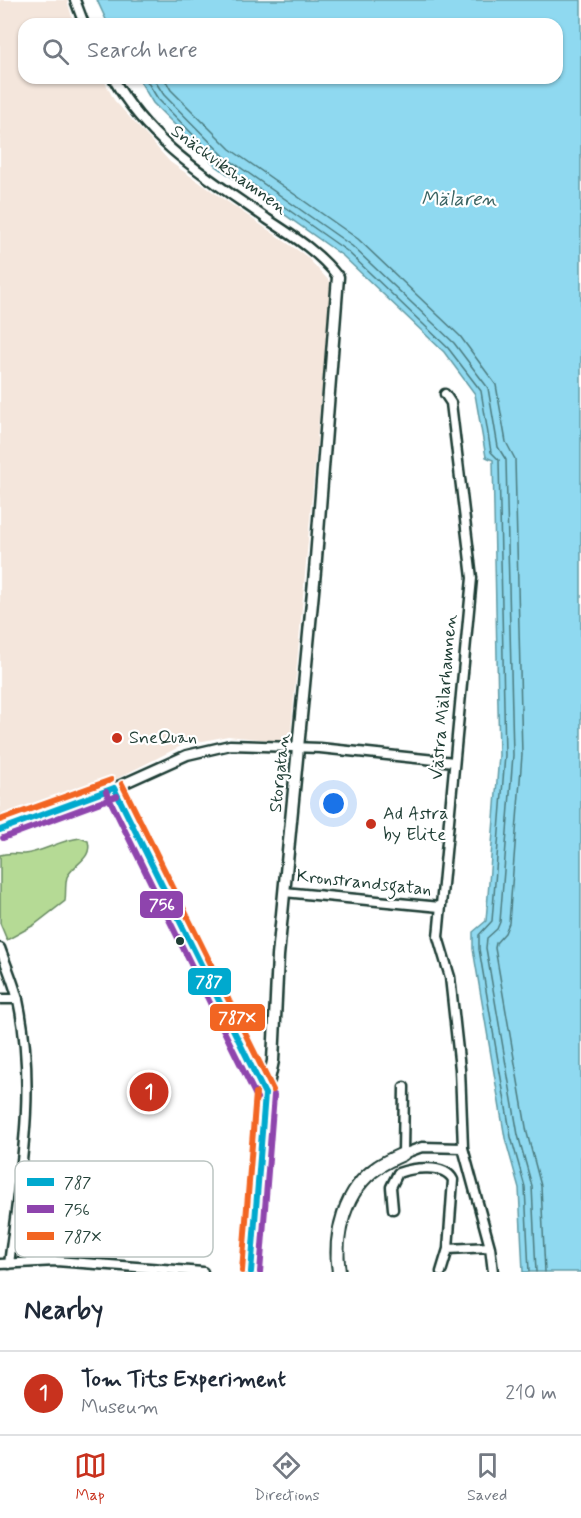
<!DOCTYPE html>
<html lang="en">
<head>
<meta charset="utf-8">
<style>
  :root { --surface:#fff; --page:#f2f2f3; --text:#1f2937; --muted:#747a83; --line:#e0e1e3; --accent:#c8321e }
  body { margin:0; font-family:Mynerve,sans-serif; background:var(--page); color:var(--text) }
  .you { position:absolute; left:334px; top:804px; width:21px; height:21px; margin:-15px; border:4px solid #fff; border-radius:50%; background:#1a73e8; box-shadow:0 0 0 9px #1a73e833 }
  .badge { display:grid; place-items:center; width:39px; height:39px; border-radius:50%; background:var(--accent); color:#fff; font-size:20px; font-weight:700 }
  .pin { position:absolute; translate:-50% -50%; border:3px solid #fff; box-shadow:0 2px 6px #0006 }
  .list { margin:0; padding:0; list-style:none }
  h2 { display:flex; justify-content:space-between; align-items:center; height:78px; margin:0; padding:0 24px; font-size:26px }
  h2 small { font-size:20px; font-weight:400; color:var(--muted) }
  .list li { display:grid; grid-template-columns:39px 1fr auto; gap:18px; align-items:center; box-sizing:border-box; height:84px; padding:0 24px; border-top:2px solid var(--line) }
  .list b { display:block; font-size:22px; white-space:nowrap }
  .list p { margin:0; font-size:20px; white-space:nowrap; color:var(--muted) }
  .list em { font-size:20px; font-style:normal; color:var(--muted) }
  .icon { flex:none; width:33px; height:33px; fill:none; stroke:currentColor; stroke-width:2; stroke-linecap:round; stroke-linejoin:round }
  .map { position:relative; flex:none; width:581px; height:1272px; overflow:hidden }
  .search { position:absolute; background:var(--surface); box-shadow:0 2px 4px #0004; left:18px; right:18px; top:18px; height:66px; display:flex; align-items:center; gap:15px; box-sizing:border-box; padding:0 21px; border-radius:18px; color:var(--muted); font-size:22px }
  .sheet { height:162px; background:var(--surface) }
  nav { display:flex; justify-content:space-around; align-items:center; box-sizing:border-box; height:84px; border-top:2px solid var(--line); background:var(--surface); font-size:16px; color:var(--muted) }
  nav a { display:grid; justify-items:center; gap:3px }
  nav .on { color:var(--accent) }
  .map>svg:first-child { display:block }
  .built { fill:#f4e6dc }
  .green { fill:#b5da95; stroke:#6a8c64; stroke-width:1.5 }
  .water { fill:#8fd9f0; stroke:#629ba5; stroke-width:1.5 }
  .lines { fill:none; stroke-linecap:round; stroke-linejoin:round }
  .shore { stroke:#4c7b7f; stroke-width:1.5 }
  .minor-casing { stroke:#1f3d34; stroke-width:13 }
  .tertiary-casing { stroke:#1f3d34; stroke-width:15 }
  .secondary-casing { stroke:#1f3d34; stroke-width:16 }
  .minor { stroke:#fff; stroke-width:8 }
  .tertiary { stroke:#fff; stroke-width:10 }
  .secondary { stroke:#fff; stroke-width:12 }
  .bus-1-casing { stroke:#fff; stroke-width:10 }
  .bus-2-casing { stroke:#fff; stroke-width:10 }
  .bus-3-casing { stroke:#fff; stroke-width:10 }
  .bus-1 { stroke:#00a9ce; stroke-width:6 }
  .bus-2 { stroke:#8e44ad; stroke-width:6 }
  .bus-3 { stroke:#f26522; stroke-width:6 }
  .poi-dot { fill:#c8321e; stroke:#fff; stroke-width:2 }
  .bus-dot { fill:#1f3d34; stroke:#fff; stroke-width:2 }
  .labels { text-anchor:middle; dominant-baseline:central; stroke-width:4.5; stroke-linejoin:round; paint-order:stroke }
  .street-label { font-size:18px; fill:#1f3d34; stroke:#fff }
  .poi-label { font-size:18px; fill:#1f3d34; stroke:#fff; text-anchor:start }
  .water-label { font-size:20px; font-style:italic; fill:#3b6463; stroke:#fff }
  .key { fill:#fff; stroke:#bcc5c2; stroke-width:1.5 }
  .key-label { font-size:16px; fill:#1f3d34 }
  .line-badge { stroke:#fff; stroke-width:2 }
  .badge-label { font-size:16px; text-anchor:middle; font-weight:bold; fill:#fff }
</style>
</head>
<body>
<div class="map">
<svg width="581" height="1272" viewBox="0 0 581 1272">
  <rect width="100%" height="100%" fill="#fff"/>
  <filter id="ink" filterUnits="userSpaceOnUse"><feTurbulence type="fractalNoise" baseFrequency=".0167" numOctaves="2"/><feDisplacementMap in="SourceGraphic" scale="12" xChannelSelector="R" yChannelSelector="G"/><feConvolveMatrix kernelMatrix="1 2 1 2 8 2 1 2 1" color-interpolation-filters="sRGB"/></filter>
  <g filter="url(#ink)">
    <path class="built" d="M 0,0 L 67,0 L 74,24 L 24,24 L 24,78 L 103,78 L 114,100 L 170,162 L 306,256 L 331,283 L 290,742 L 228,736 L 183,745 L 108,783 L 0,825 Z"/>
    <path class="green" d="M 80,838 L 88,841 C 93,859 74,863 67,877 C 65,884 66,894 65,901 L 34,925 L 7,940 L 0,923 L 0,855 C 9,852 15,854 24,854 C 43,852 60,840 80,838 Z"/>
    <path class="water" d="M 97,0 L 581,0 L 581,1272 L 523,1272 L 519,1188 L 505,1138 L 473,949 L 473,932 L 486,921 L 499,755 L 493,460 L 486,457 L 475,394 L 444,352 L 343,256 L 216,166 L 153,103 L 138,78 L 557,78 L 557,24 L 108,24 Z"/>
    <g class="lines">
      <path class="shore" d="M 145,78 L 158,99 L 219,161 L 347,251 L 448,348 L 481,391 L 491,452 L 499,460 L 505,755 L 492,921 L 479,935 L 479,949 L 511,1137 L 525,1187 L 529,1272
        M 153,78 L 164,95 L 224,156 L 352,246 L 454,343 L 488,388 L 498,447 L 506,460 L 513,755 L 500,922 L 497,929 L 487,938 L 486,948 L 518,1135 L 532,1186 L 536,1272
        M 164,78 L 171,90 L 230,149 L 358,239 L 460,336 L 496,385 L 506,442 L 515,459 L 522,755 L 509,923 L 505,933 L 496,943 L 495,948 L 527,1133 L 541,1186 L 545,1272"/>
      <g class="minor-casing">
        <path id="minor" d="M 75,0 L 84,24
          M 113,78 C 150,144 207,177 267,219 C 293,236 319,252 338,277
          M 445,394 L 451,403 L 472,578 L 438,937 L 450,977 L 460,1069 L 463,1148 L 490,1247 L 493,1272
          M 114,788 L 265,1094
          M 0,830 L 114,788 L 187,755 L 230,745 L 320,748 L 454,762
          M 284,892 L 440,907
          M 0,948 C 6,965 14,983 18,1000 C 37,1088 20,1177 9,1264
          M 0,999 L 18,999
          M 404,1087 L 403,1154 L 422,1147 L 463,1148
          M 393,1209 L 391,1187 L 398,1173 C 412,1168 445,1163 453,1180 L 448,1249
          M 0,1264 L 56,1261 L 203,1272
          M 441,1272 L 448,1249 L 490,1247"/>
      </g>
      <g class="tertiary-casing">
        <path id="tertiary" d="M 251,1272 L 263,1108 L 273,1061 L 278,956 L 315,571 L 338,277"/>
      </g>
      <g class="secondary-casing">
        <path id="secondary" d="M 339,1272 C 333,1235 345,1189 378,1167 C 385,1162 394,1158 403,1154"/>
      </g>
      <use href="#minor" class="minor"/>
      <use href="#tertiary" class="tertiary"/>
      <use href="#secondary" class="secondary"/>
      <g class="bus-1-casing">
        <path id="bus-1" d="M 114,788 L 265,1094
          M 0,830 L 114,788
          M 251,1272 L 265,1094"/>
      </g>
      <g class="bus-2-casing">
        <path id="bus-2" d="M 106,792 L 257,1098
          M 3,838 L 117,796
          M 260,1272 L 274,1095"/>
      </g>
      <g class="bus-3-casing">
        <path id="bus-3" d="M 122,784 L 273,1090
          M 0,820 L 111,780
          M 242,1271 L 256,1093"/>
      </g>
      <use href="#bus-1" class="bus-1"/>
      <use href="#bus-2" class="bus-2"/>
      <use href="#bus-3" class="bus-3"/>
    </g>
  </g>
  <g class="poi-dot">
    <circle cx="117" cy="738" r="6"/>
    <circle cx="371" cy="824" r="6"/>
  </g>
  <circle class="bus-dot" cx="180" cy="941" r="5"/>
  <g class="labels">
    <g class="street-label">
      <text transform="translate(229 170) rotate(36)">Snäckvikshamnen</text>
      <text transform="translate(444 697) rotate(-85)">Västra Mälarhamnen</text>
      <text transform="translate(280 773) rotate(-84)">Storgatan</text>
      <text transform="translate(364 883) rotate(6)">Kronstrandsgatan</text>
    </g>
    <g class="poi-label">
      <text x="129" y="738">SneQuan</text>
      <text x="383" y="814">Ad Astra<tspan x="383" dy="21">by Elite</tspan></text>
    </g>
    <g class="water-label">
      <text x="459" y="199">Mälaren</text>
    </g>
  </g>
  <rect x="15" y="1161" width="198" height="96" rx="9" class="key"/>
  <rect x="27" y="1178" width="27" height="8" fill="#00a9ce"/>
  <rect x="27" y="1205" width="27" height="8" fill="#8e44ad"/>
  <rect x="27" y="1232" width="27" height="8" fill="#f26522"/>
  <g class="key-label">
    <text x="64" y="1188">787</text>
    <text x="64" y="1215">756</text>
    <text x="64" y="1242">787X</text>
  </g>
  <g class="line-badge">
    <rect x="139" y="890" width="45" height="29" rx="6" fill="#8e44ad"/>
    <rect x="187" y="967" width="45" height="29" rx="6" fill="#00a9ce"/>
    <rect x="209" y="1003" width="57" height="29" rx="6" fill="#f26522"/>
  </g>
  <g class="badge-label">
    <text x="162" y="910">756</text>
    <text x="209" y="987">787</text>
    <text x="237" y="1023">787X</text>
  </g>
</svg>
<div class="you"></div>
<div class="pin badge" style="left:149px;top:1092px">1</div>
<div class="search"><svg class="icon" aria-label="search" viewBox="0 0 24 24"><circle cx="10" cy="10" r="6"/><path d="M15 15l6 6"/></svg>Search here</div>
</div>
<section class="sheet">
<h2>Nearby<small></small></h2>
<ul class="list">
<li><span class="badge">1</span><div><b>Tom Tits Experiment</b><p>Museum</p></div><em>210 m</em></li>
</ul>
</section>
<nav>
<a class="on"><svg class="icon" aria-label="map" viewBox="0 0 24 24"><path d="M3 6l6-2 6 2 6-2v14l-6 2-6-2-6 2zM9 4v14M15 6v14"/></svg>Map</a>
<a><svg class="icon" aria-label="directions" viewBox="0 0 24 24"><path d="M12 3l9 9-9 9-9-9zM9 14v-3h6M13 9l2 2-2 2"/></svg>Directions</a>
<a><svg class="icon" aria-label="saved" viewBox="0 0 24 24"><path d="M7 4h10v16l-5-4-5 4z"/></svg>Saved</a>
</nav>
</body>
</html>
